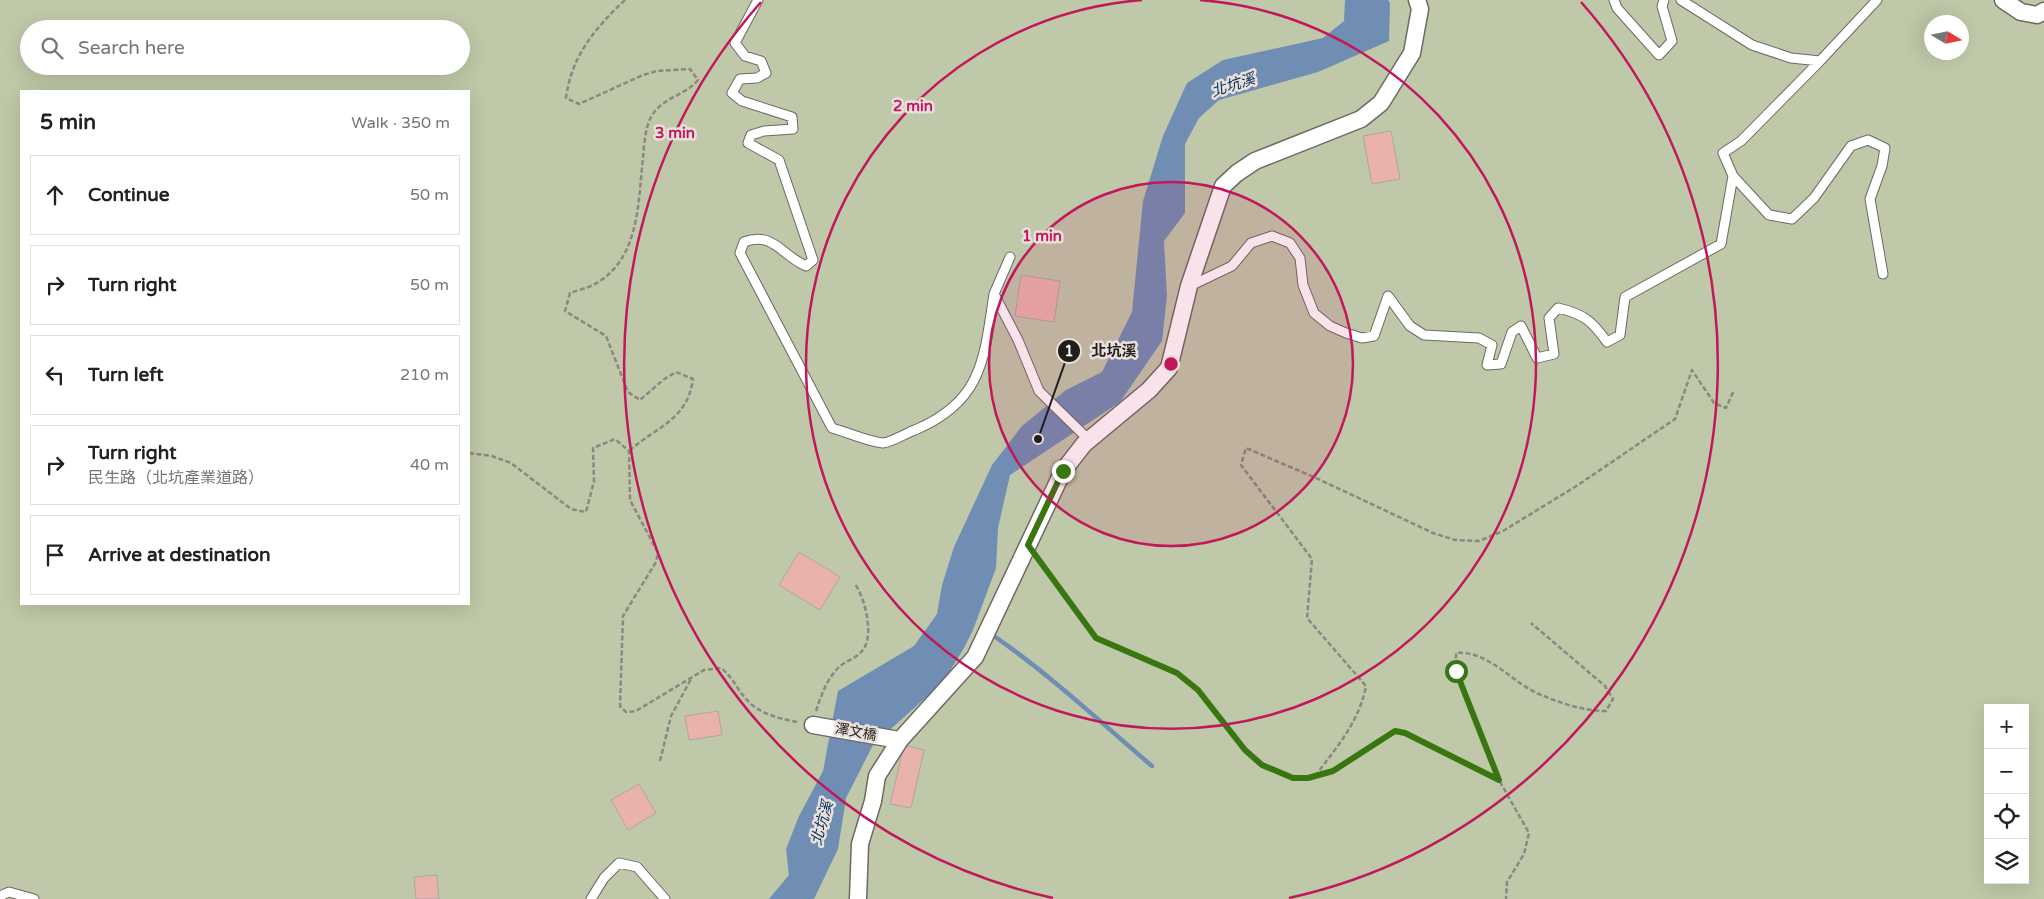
<!DOCTYPE html>
<html lang="en">
<head>
<meta charset="utf-8">
<style>
  :root { --surface:#fff; --page:#f6f6f6; --text:#202124; --muted:#757577; --line:#e0e0e0 }
  body { margin:0; font-family:"Varela Round","Noto Sans TC",sans-serif; background:var(--page); color:var(--text) }
  .controls { position:absolute; right:15px; bottom:15px; display:grid; overflow:hidden; border-radius:0px; box-shadow:0 5px 20px #0002 }
  .controls button { width:45px; height:45px; display:grid; place-items:center; padding:0; border:0; border-bottom:1px solid var(--line); background:var(--surface); color:var(--text); font:25px sans-serif }
  .compass { position:absolute; left:1924px; top:15px; width:45px; height:45px; border-radius:50%; background:var(--surface); box-shadow:0 5px 20px #0002; rotate:100deg }
  .stop { position:absolute; width:15px; height:15px; margin:-11px; border:4px solid #38760f; border-radius:50%; background:#fff }
  .stop.end { background:#38760f; border-color:#fff; box-shadow:0 1px 5px #0008 }
  .list { margin:0; padding:0; list-style:none }
  h2 { display:flex; justify-content:space-between; align-items:center; height:65px; margin:0; padding:0 20px; font-size:21px }
  h2 small { font-size:16px; font-weight:400; color:var(--muted) }
  .list li { display:grid; grid-template-columns:32px 1fr auto; gap:15px; align-items:center; box-sizing:border-box; height:80px; margin:0 10px 10px; padding:0 10px; border:1px solid var(--line); border-radius:0px }
  .list b { display:block; font-size:19px; white-space:nowrap }
  .list p { margin:0; font-size:16px; white-space:nowrap; color:var(--muted) }
  .list em { font-size:16px; font-style:normal; color:var(--muted) }
  .icon { flex:none; width:28px; height:28px; fill:none; stroke:currentColor; stroke-width:2; stroke-linecap:round; stroke-linejoin:round }
  .map { position:relative; flex:none; width:2044px; height:899px; overflow:hidden }
  .search { position:absolute; background:var(--surface); box-shadow:0 5px 20px #0002; left:20px; top:20px; width:450px; height:55px; display:flex; align-items:center; gap:12px; box-sizing:border-box; padding:0 18px; border-radius:28px; color:var(--muted); font-size:19px }
  .panel { position:absolute; background:var(--surface); box-shadow:0 5px 20px #0002; left:20px; top:90px; width:450px; height:515px; border-radius:0px }
  .map>svg:first-child { display:block }
  .green { fill:#bfc8a8; fill-rule:evenodd }
  .water { fill:#708eb3 }
  .lines { fill:none; stroke-linecap:round; stroke-linejoin:round }
  .stream { stroke:#708eb3; stroke-width:4.5 }
  .building { fill:#e9b2ab; stroke:#b0a6a4 }
  .lane-casing { stroke:#706864; stroke-width:11 }
  .street-casing { stroke:#706864; stroke-width:19 }
  .path { stroke:#8d8783; stroke-width:2.5; stroke-dasharray:5 2.5; stroke-linecap:butt }
  .lane { stroke:#fff; stroke-width:9 }
  .street { stroke:#fff; stroke-width:16 }
  .route { stroke:#38760f; stroke-width:6 }
  .ring { fill:none; stroke:#c2185b; stroke-width:2.5 }
  .labels { text-anchor:middle; dominant-baseline:central; stroke-width:5; stroke-linejoin:round; paint-order:stroke }
  .street-label { font-size:14px; fill:#201d1b; stroke:#e9e0db }
  .water-label { font-size:15px; font-style:italic; fill:#022e5d; stroke:#e9e0db }
  .centre { fill:#c2185b; stroke:#e9e0db; stroke-width:2.5 }
  .ring-label { font-size:15px; text-anchor:middle; font-weight:bold; fill:#c2185b; stroke:#e9e0db; stroke-width:5; stroke-linejoin:round; paint-order:stroke }
  .leader { fill:none; stroke:#201d1b; stroke-width:2 }
  .callout-dot { fill:#201d1b; stroke:#e9e0db; stroke-width:2 }
  .mark-label { font-size:15px; text-anchor:middle; font-weight:bold; fill:#fff }
  .callout-label { font-size:15px; text-anchor:middle; font-weight:bold; fill:#201d1b; stroke:#e9e0db; stroke-width:5; stroke-linejoin:round; paint-order:stroke }
</style>
</head>
<body>
<div class="map">
<svg width="2044" height="899" viewBox="0 0 2044 899">
  <rect width="100%" height="100%" fill="#e9e0db"/>
  <path class="green" d="M 0,0 L 2044,0 L 2044,899 L 0,899 ZM 1932,22 L 1962,22 L 1962,52 L 1932,52 ZM 29,29 L 461,29 L 461,66 L 29,66 ZM 21,91 L 469,91 L 469,604 L 21,604 ZM 1988,708 L 2025,708 L 2025,880 L 1988,880 Z"/>
  <path class="water" d="M 1345,0 L 1388,0 L 1390,3 L 1389,41 L 1318,72 L 1219,100 L 1199,118 L 1185,144 L 1185,213 L 1164,241 L 1167,296 L 1162,341 L 1120,402 L 1010,475 L 998,528 L 996,568 L 973,630 L 964,648 L 943,682 L 873,745 L 846,798 L 838,849 L 814,899 L 769,899 L 789,875 L 786,849 L 799,816 L 823,771 L 838,691 L 914,646 L 937,614 L 942,585 L 954,547 L 992,465 L 1022,426 L 1066,390 L 1102,372 L 1132,312 L 1143,201 L 1163,136 L 1187,83 L 1223,60 L 1323,38 L 1344,21 Z"/>
  <g class="lines">
    <path class="stream" d="M 991,634 C 1048,673 1099,721 1152,766"/>
  </g>
  <path class="building" d="M 1391,131 L 1400,179 L 1372,184 L 1363,136 Z
    M 1021,275 L 1060,281 L 1054,322 L 1015,316 Z
    M 799,552 L 840,577 L 820,610 L 779,585 Z
    M 718,711 L 722,735 L 689,740 L 685,716 Z
    M 904,745 L 924,750 L 911,808 L 890,804 Z
    M 639,784 L 656,813 L 628,830 L 611,800 Z
    M 437,875 L 439,899 L 416,899 L 414,877 Z"/>
  <g class="lines">
    <g class="lane-casing">
      <path id="lane" d="M 758,0 L 735,43 L 745,56 L 761,61 L 766,73 L 757,78 L 740,79 L 732,93 L 742,101 L 792,117 L 793,129 L 764,131 L 751,135 L 748,143 L 779,160 L 813,260 L 806,266 C 781,255 773,231 744,242 L 740,253 L 832,428 C 843,431 873,443 883,443 C 892,442 906,433 915,430 C 983,401 984,359 994,294 L 1018,340 L 1039,391 L 1089,440
        M 1614,0 L 1617,8 L 1659,55 L 1672,41 L 1662,6 L 1664,0
        M 1681,0 L 1752,45 L 1791,58 L 1820,61 L 1877,0
        M 1820,61 L 1741,141 L 1723,153 L 1733,176 L 1769,215 L 1792,219 L 1814,198 L 1851,146 L 1868,140 L 1885,148 L 1882,166 L 1870,199 L 1883,274
        M 1190,286 L 1232,266 L 1251,243 L 1272,236 L 1290,243 L 1300,258 L 1303,285 L 1314,313 L 1330,326 L 1346,333 L 1362,338 L 1374,336 L 1388,296 L 1410,326 L 1424,335 L 1479,338 L 1492,345 L 1487,365 L 1501,364 L 1512,332 L 1521,326 L 1537,358 L 1554,354 L 1549,318 L 1558,308 C 1584,314 1592,321 1607,342 L 1620,335 L 1625,297 L 1721,244 L 1733,176
        M 994,294 L 1010,257
        M 0,896 L 9,892 L 34,899
        M 591,899 L 604,878 L 619,863 L 637,867 L 665,899"/>
    </g>
    <g class="street-casing">
      <path id="street" d="M 2003,0 L 2021,12 L 2037,15 L 2044,11
        M 813,725 L 899,740
        M 858,899 L 860,844 L 873,801 L 877,776 L 900,740 L 975,657 L 1063,471 L 1084,444 L 1149,390 L 1169,368 L 1189,286 L 1223,186 L 1237,173 L 1255,161 L 1361,119 L 1381,103 L 1412,53 L 1420,9 L 1417,0"/>
    </g>
    <path class="path" d="M 625,0 C 595,28 571,57 566,98 L 579,104 L 643,75 L 657,71 L 690,69 L 698,80 C 685,96 662,97 651,117 C 645,128 644,146 643,158 C 638,202 640,259 595,284 C 588,288 578,290 570,293 L 565,311 L 606,336 L 628,392 L 640,400 L 663,380 L 676,372 L 693,379 C 687,421 657,426 629,451
      M 469,453 L 492,456 L 511,463 L 571,509 L 586,512 L 594,481 L 593,448 L 615,439 L 629,451 L 630,500 L 658,553 L 656,562 L 623,616 L 620,706 L 626,712 L 636,711 L 704,670 L 721,668 C 733,677 737,690 748,701 C 760,714 781,719 798,722
      M 1038,559 L 1096,638 L 1177,673 L 1198,690 L 1245,750 L 1262,765 L 1293,778 L 1308,778 L 1333,771 L 1395,731 L 1405,733 L 1499,780 L 1529,833 L 1524,854 L 1507,882 L 1506,899
      M 816,711 C 821,696 826,681 837,669 C 844,661 856,659 862,651 C 875,637 865,598 855,584
      M 660,761 L 671,716 L 691,679
      M 1315,776 C 1337,747 1359,722 1366,686 L 1307,618 L 1312,559 L 1241,465 L 1246,448 L 1316,478 L 1433,533 L 1455,540 L 1479,541 L 1503,531 L 1578,485 L 1675,419 L 1692,370 L 1714,403 L 1726,408 L 1734,390
      M 1498,778 L 1456,671 L 1456,653 C 1488,650 1511,682 1539,694 C 1560,703 1583,711 1606,711 L 1613,699 L 1605,686 L 1531,623"/>
    <use href="#lane" class="lane"/>
    <use href="#street" class="street"/>
  </g>
  <g class="lines">
    <path class="route" d="M 1063,471 L 1028,545 L 1096,638 L 1177,673 L 1198,690 L 1245,750 L 1262,765 L 1293,778 L 1308,778 L 1333,771 L 1395,731 L 1405,733 L 1499,780 L 1456,671"/>
  </g>
  <circle cx="1171" cy="364" r="182" fill="#c2185b" fill-opacity=".12"/>
  <g class="ring">
    <circle cx="1171" cy="364" r="182"/>
    <path d="M1200 0A365 365 0 1 1 1142 0"/>
    <path d="M1053 898A547 547 0 0 1 761 2M1581 2A547 547 0 0 1 1289 898"/>
  </g>
  <g class="labels">
    <g class="street-label">
      <text transform="translate(856 732) rotate(10)">澤文橋</text>
    </g>
    <g class="water-label">
      <text transform="translate(1233 85) rotate(-18)">北坑溪</text>
      <text transform="translate(822 823) rotate(-74)">北坑溪</text>
    </g>
  </g>
  <circle cx="1171" cy="364" r="8" class="centre"/>
  <g class="ring-label">
    <text x="913" y="111">2 min</text>
    <text x="675" y="138">3 min</text>
    <text x="1042" y="241">1 min</text>
  </g>
  <path class="leader" d="M1038 439L1069 351"/>
  <g class="callout-dot">
    <circle cx="1038" cy="439" r="5"/>
    <circle cx="1069" cy="351" r="12"/>
  </g>
  <g class="mark-label">
    <text x="1069" y="356">1</text>
  </g>
  <g class="callout-label">
    <text x="1114" y="356">北坑溪</text>
  </g>
</svg>
<div class="controls">
<button>+</button>
<button>−</button>
<button><svg class="icon" aria-label="locate" viewBox="0 0 24 24"><circle cx="12" cy="12" r="6"/><path d="M12 2v4M12 18v4M2 12h4M18 12h4"/></svg></button>
<button><svg class="icon" aria-label="layers" viewBox="0 0 24 24"><path d="M12 4l9 5-9 5-9-5zM3 14l9 5 9-5"/></svg></button>
</div>
<svg class="compass" viewBox="-18 -18 36 36"><path d="M0-13l5 13h-10z" fill="#e53935"/><path d="M0 13l5-13h-10z" fill="#757577"/></svg>
<div class="stop" style="left:1456px;top:671px"></div>
<div class="stop end" style="left:1063px;top:471px"></div>
<div class="search"><svg class="icon" aria-label="search" viewBox="0 0 24 24"><circle cx="10" cy="10" r="6"/><path d="M15 15l6 6"/></svg>Search here</div>
<section class="panel">
<h2>5 min<small>Walk · 350 m</small></h2>
<ul class="list">
<li><svg class="icon" aria-label="ahead" viewBox="0 0 24 24"><path d="M12 20V5M6 11l6-6 6 6"/></svg><div><b>Continue</b></div><em>50 m</em></li>
<li><svg class="icon" aria-label="right" viewBox="0 0 24 24"><path d="M7 20v-9h11M14 6l5 5-5 5"/></svg><div><b>Turn right</b></div><em>50 m</em></li>
<li><svg class="icon" aria-label="left" viewBox="0 0 24 24"><path d="M17 20v-9H6M10 6l-5 5 5 5"/></svg><div><b>Turn left</b></div><em>210 m</em></li>
<li><svg class="icon" aria-label="right" viewBox="0 0 24 24"><path d="M7 20v-9h11M14 6l5 5-5 5"/></svg><div><b>Turn right</b><p>民生路（北坑產業道路）</p></div><em>40 m</em></li>
<li><svg class="icon" aria-label="arrive" viewBox="0 0 24 24"><path d="M6 21V4h12l-3 4 3 4H6"/></svg><div><b>Arrive at destination</b></div></li>
</ul>
</section>
</div>
</body>
</html>
